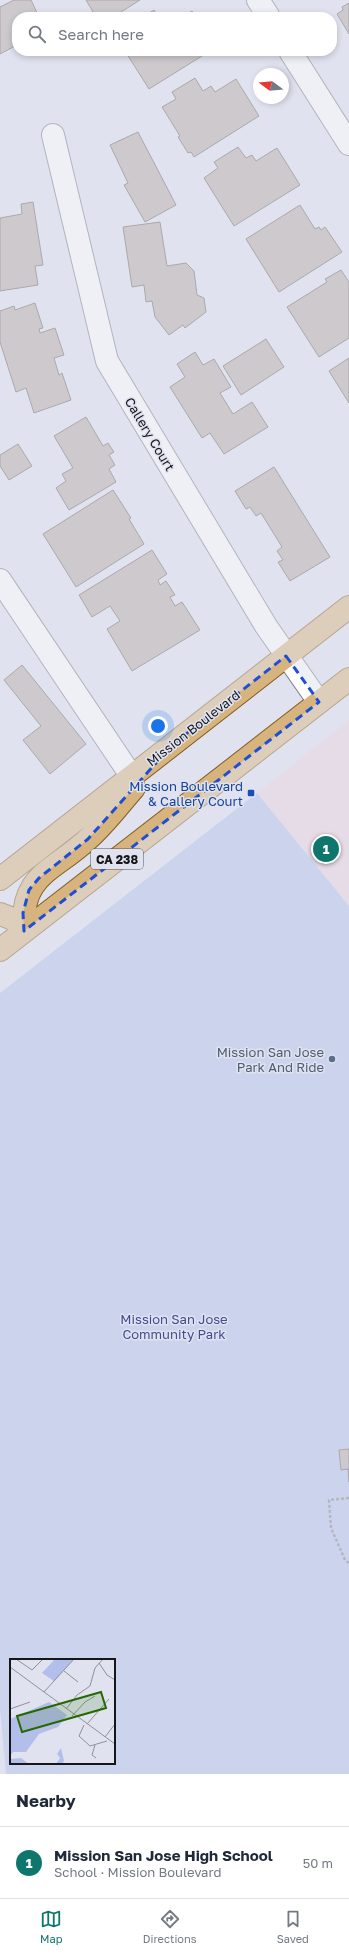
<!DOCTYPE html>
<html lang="en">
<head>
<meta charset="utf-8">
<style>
  :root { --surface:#fff; --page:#f6f6f7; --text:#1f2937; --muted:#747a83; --line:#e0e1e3; --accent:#0f766e }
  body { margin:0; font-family:"Golos Text",sans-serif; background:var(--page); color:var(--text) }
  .compass { position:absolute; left:253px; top:68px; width:36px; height:36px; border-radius:50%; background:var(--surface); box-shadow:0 2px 6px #0003; rotate:286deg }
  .you { position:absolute; left:158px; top:726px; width:14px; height:14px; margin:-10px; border:3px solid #fff; border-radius:50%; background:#1a73e8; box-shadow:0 0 0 6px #1a73e833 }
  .badge { display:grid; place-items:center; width:26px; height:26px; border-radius:50%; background:var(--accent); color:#fff; font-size:13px; font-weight:700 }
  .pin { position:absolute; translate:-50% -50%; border:2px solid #fff; box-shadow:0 1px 4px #0006 }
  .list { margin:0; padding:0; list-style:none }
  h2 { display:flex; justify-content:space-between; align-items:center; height:52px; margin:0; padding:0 16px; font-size:17px }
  h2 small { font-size:13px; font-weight:400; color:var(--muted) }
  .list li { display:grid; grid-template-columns:26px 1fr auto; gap:12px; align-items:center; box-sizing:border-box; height:72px; padding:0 16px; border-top:1px solid var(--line) }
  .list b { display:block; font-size:15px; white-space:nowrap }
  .list p { margin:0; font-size:13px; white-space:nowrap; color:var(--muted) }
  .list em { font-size:13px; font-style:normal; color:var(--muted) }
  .icon { flex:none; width:22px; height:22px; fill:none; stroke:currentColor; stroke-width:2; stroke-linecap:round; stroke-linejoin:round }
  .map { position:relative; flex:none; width:349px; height:1774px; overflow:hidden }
  .search { position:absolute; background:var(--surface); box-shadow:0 2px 6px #0003; left:12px; right:12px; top:12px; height:44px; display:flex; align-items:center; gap:10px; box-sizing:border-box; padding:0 14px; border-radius:16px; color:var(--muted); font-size:15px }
  .sheet { height:124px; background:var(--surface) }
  nav { display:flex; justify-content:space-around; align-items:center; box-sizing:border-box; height:56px; border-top:1px solid var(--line); background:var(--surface); font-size:11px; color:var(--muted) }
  nav a { display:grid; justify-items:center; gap:2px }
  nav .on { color:var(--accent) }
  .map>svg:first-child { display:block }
  .education { fill:#ead3df }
  .green { fill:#b4beeb; fill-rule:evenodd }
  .building { fill:#b5a9a3; stroke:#6c615c }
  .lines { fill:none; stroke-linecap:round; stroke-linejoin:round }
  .minor-casing { stroke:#787b85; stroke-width:24 }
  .major-casing { stroke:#825c22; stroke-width:24 }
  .path { stroke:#7f8189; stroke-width:2.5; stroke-dasharray:3 2; stroke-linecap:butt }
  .minor { stroke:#fff; stroke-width:22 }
  .major { stroke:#d7b37d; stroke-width:22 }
  .marked { fill:none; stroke:#1d4ed8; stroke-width:3; stroke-dasharray:8 5; stroke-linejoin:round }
  .transit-dot { fill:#1a4fb4; stroke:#e0e3ef; stroke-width:1.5 }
  .service-dot { fill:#5c6f8a; stroke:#e0e3ef; stroke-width:1.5 }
  .labels { text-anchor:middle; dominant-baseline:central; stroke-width:3; stroke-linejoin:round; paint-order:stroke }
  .shield { fill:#e0e3ef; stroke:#52545a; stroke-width:1 }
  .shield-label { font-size:12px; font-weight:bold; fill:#15161a }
  .street-label { font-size:13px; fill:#15161a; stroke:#e0e3ef }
  .transit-label { font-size:13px; fill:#164399; stroke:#e0e3ef; text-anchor:end }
  .service-label { font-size:13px; fill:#4e5e75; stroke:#e0e3ef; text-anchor:end }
  .park-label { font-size:13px; fill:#424c93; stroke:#e0e3ef }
  .inset-road { fill:none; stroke:#8f919a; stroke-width:1 }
  .view { fill:#246900; fill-opacity:0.15; stroke:#246900; stroke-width:2 }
  .inset-edge { fill:none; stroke:#15161a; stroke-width:2 }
</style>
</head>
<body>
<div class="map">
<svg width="349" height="1774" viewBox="0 0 349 1774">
  <rect width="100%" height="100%" fill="#e0e3ef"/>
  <path class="education" d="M 349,720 L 349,906 L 257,793 Z"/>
  <path class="green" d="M 257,793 L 349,906 L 349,1774 L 6,1774 L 0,1709 L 0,993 ZM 11,1660 L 114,1660 L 114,1763 L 11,1763 Z"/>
  <path class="building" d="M 14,0 L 31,0 L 39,17 L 17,17 L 17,45 L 0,54 L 0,7 Z
    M 86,0 L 140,0 L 113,17 L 96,17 Z
    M 349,3 L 349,34 L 337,14 L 343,10 L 342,7 Z
    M 154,10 L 158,17 L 143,17 Z
    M 192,11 L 196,17 L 183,17 Z
    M 125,51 L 210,51 L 149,89 Z
    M 195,78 L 203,91 L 211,86 L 215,92 L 236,79 L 259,116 L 194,157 L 191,152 L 188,153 L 178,137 L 180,136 L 162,107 L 176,99 L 172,92 Z
    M 138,132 L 176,205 L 145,222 L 124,185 L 128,183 L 110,145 Z
    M 238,147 L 246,158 L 252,155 L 256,161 L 277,148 L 300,185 L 234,226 L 204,178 L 218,168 L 214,162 Z
    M 33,202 L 43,265 L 35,266 L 38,285 L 0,291 L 0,218 L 22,214 L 21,204 Z
    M 300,205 L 315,229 L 319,227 L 321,230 L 325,227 L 342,252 L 279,292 L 246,239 Z
    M 160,222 L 167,266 L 186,263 L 194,271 L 197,295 L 204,298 L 206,312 L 185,328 L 183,325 L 169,335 L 155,317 L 152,301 L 146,302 L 144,285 L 132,287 L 123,227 Z
    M 341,270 L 349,282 L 349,338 L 319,357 L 287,307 L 327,282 L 325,279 Z
    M 35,303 L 43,328 L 39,329 L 40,333 L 55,328 L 64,355 L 54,358 L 59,375 L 62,373 L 71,400 L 34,413 L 26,388 L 16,392 L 0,342 L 0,311 L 14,306 L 15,310 Z
    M 266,339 L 284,367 L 241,395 L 223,366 Z
    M 195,352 L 203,365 L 214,359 L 231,387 L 220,393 L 233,414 L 252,402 L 268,427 L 224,454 L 210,433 L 202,438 L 170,387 L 185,377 L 177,364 Z
    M 349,358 L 349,403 L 329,371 Z
    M 86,417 L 103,446 L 108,443 L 114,452 L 109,455 L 115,465 L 109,469 L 116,482 L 69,510 L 56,488 L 66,481 L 62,474 L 73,468 L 54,436 Z
    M 18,444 L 32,466 L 9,480 L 0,466 L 0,455 Z
    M 274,467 L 330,557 L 290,581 L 278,562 L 283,560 L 277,551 L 282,547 L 261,513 L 256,516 L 250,507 L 246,509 L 235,491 Z
    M 113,490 L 131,518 L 129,519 L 144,544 L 76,587 L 43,534 Z
    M 152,550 L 167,574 L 158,580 L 160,585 L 166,581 L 175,595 L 170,597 L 175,606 L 182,602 L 200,630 L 132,671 L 107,629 L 120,621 L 110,606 L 92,617 L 79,595 Z
    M 22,665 L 86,744 L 50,774 L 23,740 L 41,726 L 4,680 Z
    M 349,1449 L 349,1482 L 348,1469 L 341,1470 L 339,1450 Z"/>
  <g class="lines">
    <g class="minor-casing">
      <path id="minor" d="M 258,0 L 269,17
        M 290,51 L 349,144
        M 53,135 L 107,361 L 266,626 L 319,702
        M 0,580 L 132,777"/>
    </g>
    <g class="major-casing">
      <path id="major" d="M 0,879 L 349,607
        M 0,914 L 13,919 L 24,931
        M 24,931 C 20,874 53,872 88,839 C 105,824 119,805 134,788
        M 0,950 L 349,679"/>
    </g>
    <path class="path" d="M 349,1498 L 329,1500 L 331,1528 L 345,1560 L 349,1563"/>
    <use href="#minor" class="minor"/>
    <use href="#major" class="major"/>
  </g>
  <path d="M0 0H349V1774H0ZM 286,656 L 319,702 L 24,931 L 23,913 L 29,890 L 39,878 L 88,839 L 173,744 Z" fill="#e0e3ef" fill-opacity=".55" fill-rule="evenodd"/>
  <path class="marked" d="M 286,656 L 319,702 L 24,931 L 23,913 L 29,890 L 39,878 L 88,839 L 173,744 Z"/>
  <rect class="transit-dot" x="247" y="789" width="8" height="8" rx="2"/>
  <circle class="service-dot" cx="332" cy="1059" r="4"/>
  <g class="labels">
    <rect class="shield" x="91" y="849" width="52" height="20" rx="3"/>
    <g class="shield-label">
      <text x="117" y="859">CA 238</text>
    </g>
    <g class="street-label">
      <text transform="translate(150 434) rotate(59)">Callery Court</text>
      <text transform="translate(193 728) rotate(-38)">Mission Boulevard</text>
    </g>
    <g class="transit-label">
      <text x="243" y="786">Mission Boulevard<tspan x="243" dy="15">&amp; Callery Court</tspan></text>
    </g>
    <g class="service-label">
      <text x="324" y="1052">Mission San Jose<tspan x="324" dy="15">Park And Ride</tspan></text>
    </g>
    <g class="park-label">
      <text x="174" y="1319">Mission San Jose<tspan x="174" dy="15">Community Park</tspan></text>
    </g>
  </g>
  <g transform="translate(10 1659)">
    <rect width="105" height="105" fill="#e0e3ef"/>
    <path d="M 45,0 L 64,0 L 44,22 L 32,14 ZM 39,43 L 57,56 L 48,68 L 29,75 L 16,93 L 3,93 L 0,97 L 0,60 ZM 51,89 L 54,102 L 52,105 L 46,105 L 50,99 L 47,95 ZM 11,99 L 19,105 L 0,105 L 0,100 Z" fill="#b4beeb"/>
    <path class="inset-road" d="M 6,0 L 22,11 L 33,0M 89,4 L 97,16 L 105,21M 0,8 L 105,85M 54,12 L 68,23M 34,33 L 64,0M 0,50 L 20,43M 56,50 L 67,36 L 80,27 L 85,9 L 93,0M 62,57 L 75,43 L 85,37M 77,65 L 99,40M 74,66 L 69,77 L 80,87 L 97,82M 95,78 L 105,65M 85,86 L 82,96 L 86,99"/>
    <path class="view" d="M 91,33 L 96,49 L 12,73 L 7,57 Z"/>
    <rect width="105" height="105" class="inset-edge"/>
  </g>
</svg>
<svg class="compass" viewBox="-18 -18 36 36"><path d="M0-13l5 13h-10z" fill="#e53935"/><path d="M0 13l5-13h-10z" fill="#747a83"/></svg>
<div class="you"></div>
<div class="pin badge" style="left:326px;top:849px">1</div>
<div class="search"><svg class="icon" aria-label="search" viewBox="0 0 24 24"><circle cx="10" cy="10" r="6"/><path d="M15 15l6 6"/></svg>Search here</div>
</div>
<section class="sheet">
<h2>Nearby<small></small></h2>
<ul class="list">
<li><span class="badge">1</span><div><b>Mission San Jose High School</b><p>School · Mission Boulevard</p></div><em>50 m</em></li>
</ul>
</section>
<nav>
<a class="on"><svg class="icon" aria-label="map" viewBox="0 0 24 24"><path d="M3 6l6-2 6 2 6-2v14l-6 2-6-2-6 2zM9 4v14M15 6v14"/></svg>Map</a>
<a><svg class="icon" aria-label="directions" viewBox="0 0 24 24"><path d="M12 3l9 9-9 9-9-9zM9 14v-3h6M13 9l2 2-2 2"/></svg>Directions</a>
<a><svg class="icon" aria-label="saved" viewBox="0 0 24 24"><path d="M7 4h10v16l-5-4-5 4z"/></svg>Saved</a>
</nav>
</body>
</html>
